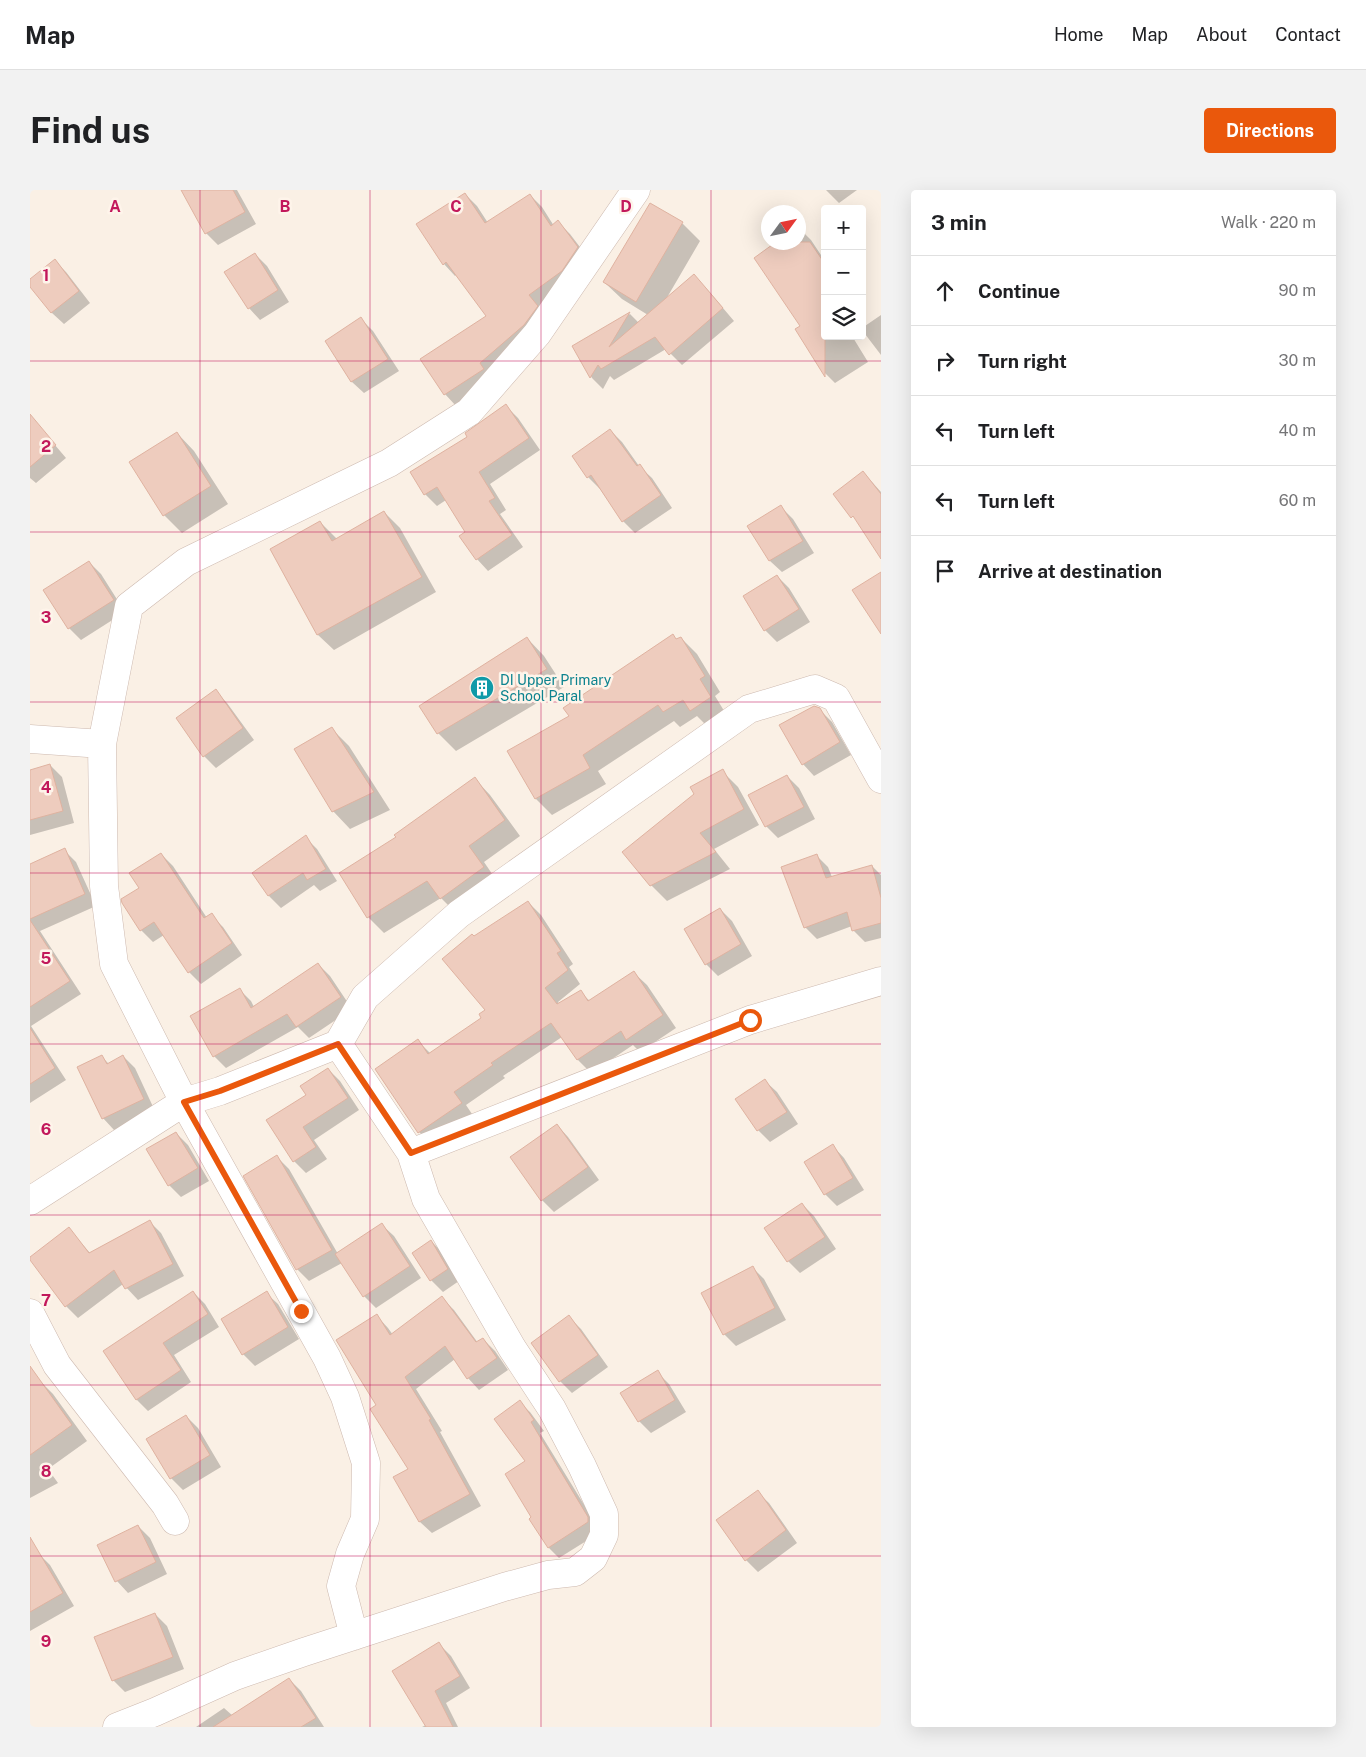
<!DOCTYPE html>
<html lang="en">
<head>
<meta charset="utf-8">
<style>
  :root { --surface:#fff; --page:#f2f2f2; --text:#202124; --muted:#757577; --line:#e0e0e0; --accent:#ea580c }
  body { margin:0; font-family:"Public Sans",sans-serif; background:var(--page); color:var(--text) }
  .controls { position:absolute; right:15px; top:15px; display:grid; overflow:hidden; border-radius:5px; box-shadow:0 5px 20px #0002 }
  .controls button { width:45px; height:45px; display:grid; place-items:center; padding:0; border:0; border-bottom:1px solid var(--line); background:var(--surface); color:var(--text); font:25px sans-serif }
  .compass { position:absolute; left:731px; top:15px; width:45px; height:45px; border-radius:50%; background:var(--surface); box-shadow:0 5px 20px #0002; rotate:57deg }
  .stop { position:absolute; width:15px; height:15px; margin:-11px; border:4px solid #ea580c; border-radius:50%; background:#fff }
  .stop.end { background:#ea580c; border-color:#fff; box-shadow:0 1px 5px #0008 }
  .list { margin:0; padding:0; list-style:none }
  h2 { display:flex; justify-content:space-between; align-items:center; height:65px; margin:0; padding:0 20px; font-size:21px }
  h2 small { font-size:16px; font-weight:400; color:var(--muted) }
  .list li { display:grid; grid-template-columns:32px 1fr auto; gap:15px; align-items:center; box-sizing:border-box; height:70px; padding:0 20px; border-top:1px solid var(--line) }
  .list b { display:block; font-size:19px; white-space:nowrap }
  .list em { font-size:16px; font-style:normal; color:var(--muted) }
  .icon { flex:none; width:28px; height:28px; fill:none; stroke:currentColor; stroke-width:2; stroke-linecap:round; stroke-linejoin:round }
  .map { position:relative; flex:none; width:851px; height:1537px; overflow:hidden; border-radius:5px }
  header { display:flex; align-items:center; gap:30px; box-sizing:border-box; height:70px; padding:0 25px; background:var(--surface); border-bottom:1px solid var(--line) }
  header strong { font-size:24px }
  nav { display:flex; gap:28px; margin-inline-start:auto; font-size:18px }
  .intro { display:flex; align-items:center; justify-content:space-between; box-sizing:border-box; height:120px; padding:0 30px }
  h1 { margin:0; font-size:35px }
  .button { padding:12px 22px; border-radius:5px; background:var(--accent); color:#fff; font-size:18px; font-weight:700 }
  main { display:flex; gap:30px; padding:0 30px }
  aside { flex:1; background:var(--surface); border-radius:5px; box-shadow:0 5px 20px #0002 }
  .map>svg:first-child { display:block }
  .shadow { fill:#0003 }
  .building { fill:#eeccbe; stroke:#dfb2a0 }
  .lines { fill:none; stroke-linecap:round; stroke-linejoin:round }
  .minor-casing { stroke:#cdb9af; stroke-width:29 }
  .minor { stroke:#fff; stroke-width:28 }
  .route { stroke:#ea580c; stroke-width:6 }
  .grid { fill:none; stroke:#c2185b; stroke-width:1; stroke-opacity:0.55 }
  .labels { text-anchor:middle; dominant-baseline:central; stroke-width:5; stroke-linejoin:round; paint-order:stroke }
  .culture-label { font-size:14px; fill:#0d838f; stroke:#fef4ea; text-anchor:start }
  .grid-label { font-size:16px; text-anchor:middle; font-weight:bold; fill:#c2185b; stroke:#fef4ea; stroke-width:5; stroke-linejoin:round; paint-order:stroke }
</style>
</head>
<body>
<header>
<strong>Map</strong>
<nav><a>Home</a><a>Map</a><a>About</a><a>Contact</a></nav>
</header>
<div class="intro"><h1>Find us</h1><a class="button">Directions</a></div>
<main>
<div class="map">
<svg width="851" height="1537" viewBox="0 0 851 1537">
  <rect width="100%" height="100%" fill="#faf0e5"/>
  <path class="shadow" d="M 164,0 L 207,0 L 226,34 L 188,55 L 176,43 Z
    M 796,0 L 827,0 L 809,13 Z
    M 435,4 L 447,16 L 458,33 L 500,5 L 512,17 L 524,36 L 528,32 L 540,44 L 559,69 L 519,128 L 426,216 L 415,204 L 457,126 L 426,85 L 425,86 L 414,74 Z
    M 621,14 L 653,34 L 670,51 L 635,111 L 676,98 L 704,131 L 652,175 L 636,159 L 584,190 L 580,186 L 573,199 L 562,188 L 543,156 L 600,124 L 609,133 L 618,125 L 592,109 L 574,92 Z
    M 769,38 L 781,50 L 795,71 L 795,146 L 822,146 L 838,172 L 805,193 L 793,181 L 772,136 Z
    M 225,64 L 237,76 L 259,112 L 230,130 L 219,118 Z
    M 25,71 L 36,82 L 60,113 L 34,134 L 22,123 L 0,95 L 0,90 Z
    M 851,125 L 851,165 L 832,140 L 832,138 Z
    M 331,129 L 343,141 L 369,181 L 334,203 L 322,192 L 296,151 Z
    M 476,216 L 488,228 L 510,260 L 460,294 L 476,320 L 470,324 L 493,357 L 458,381 L 447,369 L 436,343 L 416,310 L 407,316 L 395,304 L 439,247 Z
    M 2,228 L 36,268 L 6,293 L 0,288 L 0,229 Z
    M 580,240 L 592,252 L 609,276 L 622,288 L 642,318 L 605,343 L 593,331 L 570,299 L 558,287 Z
    M 147,243 L 164,261 L 198,314 L 152,343 L 134,325 L 101,272 Z
    M 833,282 L 851,302 L 851,364 L 831,336 L 805,304 Z
    M 751,317 L 763,329 L 784,363 L 752,382 L 740,371 L 719,337 Z
    M 354,322 L 370,338 L 406,402 L 304,460 L 288,445 L 241,360 L 290,332 L 307,349 Z
    M 59,372 L 71,384 L 95,422 L 51,450 L 39,438 L 15,401 Z
    M 747,386 L 759,398 L 780,432 L 747,452 L 735,440 L 715,407 Z
    M 497,448 L 514,466 L 534,497 L 426,561 L 408,543 Z
    M 651,448 L 667,464 L 690,502 L 685,506 L 696,524 L 677,536 L 667,526 L 650,537 L 644,531 L 568,581 L 576,594 L 522,625 L 506,609 L 479,562 L 540,527 Z
    M 185,501 L 197,513 L 224,550 L 186,578 L 174,566 Z
    M 789,519 L 802,532 L 821,565 L 784,586 L 773,574 Z
    M 301,538 L 319,556 L 360,620 L 320,639 L 303,621 Z
    M 20,575 L 32,587 L 44,633 L 0,645 L 0,581 Z
    M 692,581 L 708,597 L 729,635 L 684,659 L 700,679 L 637,711 L 621,695 Z
    M 757,586 L 769,598 L 785,629 L 748,648 L 736,636 Z
    M 445,589 L 460,605 L 490,646 L 454,672 L 469,694 L 427,724 L 411,708 L 354,743 L 338,727 L 311,683 L 368,647 Z
    M 275,647 L 287,659 L 307,691 L 290,701 L 284,695 L 251,718 L 239,706 L 224,683 Z
    M 34,660 L 46,672 L 66,716 L 10,741 L 51,804 L 1,836 L 36,890 L 0,913 L 0,675 Z
    M 131,664 L 143,676 L 177,728 L 181,725 L 193,737 L 212,765 L 171,794 L 159,782 L 134,745 L 123,752 L 111,740 L 110,698 Z
    M 786,665 L 798,677 L 802,687 L 842,676 L 851,685 L 851,748 L 835,752 L 823,740 L 822,736 L 787,749 L 775,737 Z
    M 498,712 L 511,725 L 543,774 L 539,777 L 550,794 L 528,812 L 529,814 L 550,802 L 560,811 L 603,782 L 617,795 L 646,838 L 610,862 L 603,855 L 561,883 L 548,870 L 532,847 L 473,886 L 475,888 L 436,915 L 444,927 L 403,955 L 389,942 L 388,851 L 401,864 L 453,828 L 457,820 L 444,748 Z
    M 690,719 L 702,731 L 722,766 L 688,786 L 676,774 Z
    M 288,774 L 300,786 L 322,819 L 279,848 L 268,837 L 196,878 L 184,866 L 209,799 L 221,811 L 224,817 Z
    M 93,866 L 105,878 L 125,921 L 84,940 L 73,928 L 72,867 L 79,874 Z
    M 298,879 L 310,891 L 329,920 L 284,950 L 297,969 L 276,983 L 264,971 L 277,905 Z
    M 735,891 L 747,902 L 768,934 L 740,952 L 728,940 L 707,909 Z
    M 527,935 L 538,947 L 569,990 L 524,1022 L 512,1010 L 482,967 Z
    M 146,943 L 158,955 L 179,991 L 151,1007 L 139,995 Z
    M 803,956 L 814,968 L 834,1000 L 807,1016 L 795,1004 L 776,972 Z
    M 247,967 L 259,979 L 308,1064 L 352,1035 L 364,1046 L 391,1088 L 346,1118 L 334,1106 L 312,1073 L 279,1091 L 267,1079 Z
    M 772,1014 L 784,1026 L 806,1059 L 770,1083 L 758,1071 L 736,1038 Z
    M 119,1031 L 131,1043 L 154,1086 L 108,1110 L 93,1094 L 48,1128 L 36,1116 L 39,1039 L 60,1063 Z
    M 401,1051 L 413,1063 L 429,1091 L 413,1102 L 401,1090 L 383,1063 Z
    M 723,1078 L 734,1089 L 756,1130 L 706,1156 L 694,1144 Z
    M 163,1102 L 175,1114 L 189,1137 L 144,1165 L 161,1192 L 118,1221 L 107,1210 L 75,1161 Z
    M 236,1103 L 248,1114 L 269,1149 L 225,1176 L 213,1164 Z
    M 412,1108 L 424,1120 L 448,1153 L 453,1149 L 465,1161 L 478,1180 L 449,1200 L 438,1188 L 425,1169 L 386,1199 L 412,1241 L 410,1242 L 451,1316 L 402,1343 L 390,1332 L 365,1288 L 379,1279 L 348,1215 L 347,1126 L 358,1138 L 363,1145 Z
    M 539,1127 L 551,1139 L 578,1177 L 542,1203 L 530,1191 L 503,1153 Z
    M 627,1182 L 639,1194 L 656,1222 L 621,1243 L 609,1231 Z
    M 7,1188 L 23,1204 L 57,1251 L 18,1279 L 28,1293 L 0,1308 L 0,1194 Z
    M 489,1212 L 500,1222 L 514,1241 L 510,1243 L 569,1339 L 569,1343 L 529,1368 L 519,1358 L 500,1329 L 503,1328 Z
    M 156,1226 L 168,1238 L 191,1277 L 153,1300 L 141,1288 L 118,1249 Z
    M 727,1302 L 739,1313 L 767,1353 L 728,1382 L 716,1370 Z
    M 108,1336 L 120,1348 L 137,1384 L 98,1403 L 87,1391 Z
    M 8,1363 L 20,1375 L 44,1416 L 0,1441 L 0,1368 Z
    M 125,1424 L 137,1436 L 154,1479 L 95,1502 L 83,1490 Z
    M 409,1454 L 421,1466 L 440,1498 L 416,1513 L 428,1537 L 392,1537 L 396,1535 Z
    M 259,1489 L 271,1501 L 294,1537 L 166,1537 L 194,1518 L 203,1526 Z"/>
  <path class="building" d="M 151,0 L 203,0 L 215,22 L 175,44 Z
    M 435,3 L 455,33 L 500,4 L 521,36 L 528,30 L 548,57 L 532,81 L 499,105 L 508,116 L 494,135 L 450,173 L 454,179 L 414,205 L 390,169 L 456,126 L 416,72 L 413,75 L 386,34 Z
    M 620,13 L 653,32 L 606,112 L 573,92 Z
    M 746,52 L 780,52 L 795,74 L 795,187 L 765,139 L 770,136 L 724,68 Z
    M 225,63 L 248,100 L 218,119 L 194,82 Z
    M 25,69 L 49,101 L 21,123 L 0,97 L 0,89 Z
    M 664,84 L 693,118 L 639,165 L 625,147 L 571,179 L 568,175 L 560,188 L 542,156 L 600,122 L 579,157 Z
    M 331,127 L 358,169 L 321,192 L 295,151 Z
    M 476,214 L 499,248 L 449,282 L 465,308 L 459,311 L 482,345 L 446,370 L 429,346 L 435,342 L 407,297 L 394,305 L 380,282 L 437,247 L 435,243 Z
    M 0,224 L 26,255 L 0,277 Z
    M 580,239 L 607,276 L 610,274 L 631,305 L 592,332 L 561,285 L 557,288 L 542,266 Z
    M 147,242 L 181,296 L 133,326 L 99,272 Z
    M 833,281 L 851,304 L 851,369 L 823,326 L 821,328 L 803,304 Z
    M 751,315 L 773,351 L 739,371 L 717,336 Z
    M 354,321 L 392,387 L 287,445 L 240,359 L 290,331 L 302,351 Z
    M 59,371 L 84,410 L 38,439 L 13,400 Z
    M 851,382 L 851,444 L 822,400 Z
    M 747,385 L 769,419 L 734,441 L 713,406 Z
    M 643,444 L 646,449 L 651,447 L 675,486 L 670,489 L 681,507 L 660,521 L 653,510 L 633,522 L 628,515 L 553,565 L 560,578 L 505,609 L 477,561 L 539,526 L 533,518 Z
    M 497,447 L 517,479 L 407,544 L 389,516 Z
    M 186,499 L 213,538 L 173,567 L 146,528 Z
    M 784,516 L 790,518 L 810,552 L 772,575 L 749,535 Z
    M 302,537 L 344,602 L 302,622 L 264,559 Z
    M 20,574 L 33,621 L 0,630 L 0,580 Z
    M 693,579 L 714,619 L 670,643 L 686,662 L 620,696 L 592,662 L 664,604 L 660,597 Z
    M 757,585 L 774,617 L 735,637 L 718,605 Z
    M 445,587 L 475,630 L 439,656 L 454,677 L 410,709 L 397,691 L 337,728 L 309,683 L 366,647 L 364,645 Z
    M 276,645 L 296,679 L 277,690 L 273,683 L 238,706 L 222,683 Z
    M 35,658 L 55,704 L 0,729 L 0,674 Z
    M 131,663 L 174,728 L 182,723 L 202,753 L 158,783 L 124,732 L 110,741 L 92,713 L 91,709 L 109,698 L 99,683 Z
    M 787,664 L 796,688 L 842,675 L 851,708 L 851,733 L 822,741 L 817,722 L 774,738 L 751,677 Z
    M 498,711 L 531,761 L 527,763 L 538,780 L 515,798 L 527,814 L 551,800 L 558,811 L 604,781 L 633,825 L 596,850 L 591,841 L 547,870 L 521,833 L 461,873 L 463,875 L 424,902 L 432,913 L 388,943 L 345,879 L 388,849 L 398,864 L 451,828 L 449,824 L 455,820 L 412,769 L 442,744 L 444,746 Z
    M 690,718 L 711,754 L 675,775 L 654,739 Z
    M 0,730 L 40,791 L 0,817 Z
    M 288,773 L 311,807 L 266,837 L 257,824 L 183,867 L 160,826 L 210,798 L 221,818 Z
    M 0,838 L 25,878 L 0,894 Z
    M 72,865 L 77,874 L 93,865 L 114,909 L 72,929 L 47,877 Z
    M 298,878 L 318,908 L 273,937 L 286,957 L 263,972 L 236,930 L 276,905 L 270,896 Z
    M 735,889 L 757,922 L 727,941 L 705,909 Z
    M 527,934 L 558,977 L 511,1011 L 480,967 Z
    M 146,942 L 168,978 L 138,996 L 116,959 Z
    M 803,954 L 823,988 L 794,1005 L 774,972 Z
    M 247,965 L 302,1060 L 266,1080 L 213,986 Z
    M 772,1013 L 795,1047 L 757,1072 L 734,1038 Z
    M 120,1030 L 143,1074 L 95,1099 L 84,1080 L 35,1117 L 0,1070 L 0,1067 L 39,1037 L 59,1063 Z
    M 352,1033 L 380,1076 L 333,1107 L 305,1064 Z
    M 401,1050 L 418,1079 L 400,1091 L 382,1063 Z
    M 723,1076 L 745,1118 L 693,1145 L 671,1103 Z
    M 163,1101 L 178,1124 L 133,1153 L 151,1180 L 106,1210 L 73,1161 Z
    M 237,1101 L 258,1137 L 212,1165 L 191,1129 Z
    M 412,1106 L 446,1152 L 453,1148 L 467,1168 L 437,1189 L 415,1156 L 375,1187 L 401,1229 L 399,1230 L 440,1304 L 389,1332 L 363,1287 L 378,1279 L 340,1219 L 346,1215 L 306,1150 L 347,1124 L 360,1145 Z
    M 539,1125 L 568,1165 L 529,1192 L 501,1153 Z
    M 0,1176 L 42,1235 L 0,1265 Z
    M 628,1180 L 645,1210 L 608,1232 L 590,1203 Z
    M 490,1210 L 504,1230 L 501,1232 L 558,1327 L 558,1332 L 518,1358 L 499,1329 L 501,1327 L 475,1284 L 495,1271 L 464,1229 Z
    M 156,1225 L 180,1265 L 140,1289 L 116,1249 Z
    M 728,1300 L 756,1340 L 715,1371 L 686,1330 Z
    M 108,1335 L 126,1372 L 85,1392 L 67,1355 Z
    M 0,1347 L 33,1403 L 0,1422 Z
    M 125,1423 L 143,1467 L 82,1491 L 64,1447 Z
    M 409,1452 L 430,1486 L 405,1501 L 423,1537 L 396,1537 L 362,1481 Z
    M 259,1488 L 286,1528 L 271,1537 L 183,1537 Z"/>
  <g class="lines">
    <g class="minor-casing">
      <path id="minor" d="M 0,549 L 72,554
        M 381,963 L 720,830 L 851,791
        M 0,1011 L 154,912 L 190,901 L 308,854 L 335,807 L 429,724 L 719,519 L 785,499 L 806,508 L 851,589
        M 0,1123 L 27,1175 L 135,1314 L 145,1331
        M 324,1446 L 311,1396 L 320,1364 L 335,1329 L 336,1273 L 315,1207 L 297,1168 L 154,912 L 84,774 L 74,696 L 72,554 L 99,416 L 156,372 L 359,273 L 439,222 L 507,144 L 606,0
        M 87,1537 L 125,1522 L 205,1486 L 274,1462 L 474,1397 L 518,1385 L 545,1382 L 563,1368 L 574,1345 L 574,1324 L 552,1276 L 522,1219 L 482,1158 L 396,1009 L 381,963 L 308,854"/>
    </g>
    <use href="#minor" class="minor"/>
  </g>
  <g class="lines">
    <path class="route" d="M 271,1121 L 154,912 L 190,901 L 308,854 L 381,963 L 720,830"/>
  </g>
  <path class="grid" d="M 170,0 L 170,1537M 340,0 L 340,1537M 511,0 L 511,1537M 681,0 L 681,1537M 0,171 L 851,171M 0,342 L 851,342M 0,512 L 851,512M 0,683 L 851,683M 0,854 L 851,854M 0,1025 L 851,1025M 0,1195 L 851,1195M 0,1366 L 851,1366"/>
  <defs>
    <g id="building-disc" transform="scale(1.25)"><circle r="9.5" fill="#0f9aa8" stroke="#fef4ea"/><path d="M-4-6H4V6H1V3H-1V6H-4ZM-2.5-4.3h1.7v1.8h-1.7ZM.8-4.3h1.7v1.8H.8ZM-2.5-1h1.7V.8h-1.7ZM.8-1h1.7V.8H.8Z" fill="#fff"/></g>
  </defs>
  <g fill-rule="evenodd">
    <use href="#building-disc" x="452" y="498"/>
  </g>
  <g class="labels">
    <g class="culture-label">
      <text x="470" y="490">DI Upper Primary<tspan x="470" dy="16">School Paral</tspan></text>
    </g>
  </g>
  <g class="grid-label">
    <text x="85" y="22">A</text>
    <text x="255" y="22">B</text>
    <text x="426" y="22">C</text>
    <text x="596" y="22">D</text>
    <text x="16" y="91">1</text>
    <text x="16" y="262">2</text>
    <text x="16" y="433">3</text>
    <text x="16" y="603">4</text>
    <text x="16" y="774">5</text>
    <text x="16" y="945">6</text>
    <text x="16" y="1116">7</text>
    <text x="16" y="1287">8</text>
    <text x="16" y="1457">9</text>
  </g>
</svg>
<div class="controls">
<button>+</button>
<button>−</button>
<button><svg class="icon" aria-label="layers" viewBox="0 0 24 24"><path d="M12 4l9 5-9 5-9-5zM3 14l9 5 9-5"/></svg></button>
</div>
<svg class="compass" viewBox="-18 -18 36 36"><path d="M0-13l5 13h-10z" fill="#e53935"/><path d="M0 13l5-13h-10z" fill="#757577"/></svg>
<div class="stop" style="left:720px;top:830px"></div>
<div class="stop end" style="left:271px;top:1121px"></div>
</div>
<aside>
<h2>3 min<small>Walk · 220 m</small></h2>
<ul class="list">
<li><svg class="icon" aria-label="ahead" viewBox="0 0 24 24"><path d="M12 20V5M6 11l6-6 6 6"/></svg><div><b>Continue</b></div><em>90 m</em></li>
<li><svg class="icon" aria-label="right" viewBox="0 0 24 24"><path d="M7 20v-9h11M14 6l5 5-5 5"/></svg><div><b>Turn right</b></div><em>30 m</em></li>
<li><svg class="icon" aria-label="left" viewBox="0 0 24 24"><path d="M17 20v-9H6M10 6l-5 5 5 5"/></svg><div><b>Turn left</b></div><em>40 m</em></li>
<li><svg class="icon" aria-label="left" viewBox="0 0 24 24"><path d="M17 20v-9H6M10 6l-5 5 5 5"/></svg><div><b>Turn left</b></div><em>60 m</em></li>
<li><svg class="icon" aria-label="arrive" viewBox="0 0 24 24"><path d="M6 21V4h12l-3 4 3 4H6"/></svg><div><b>Arrive at destination</b></div></li>
</ul>
</aside>
</main>
</body>
</html>
